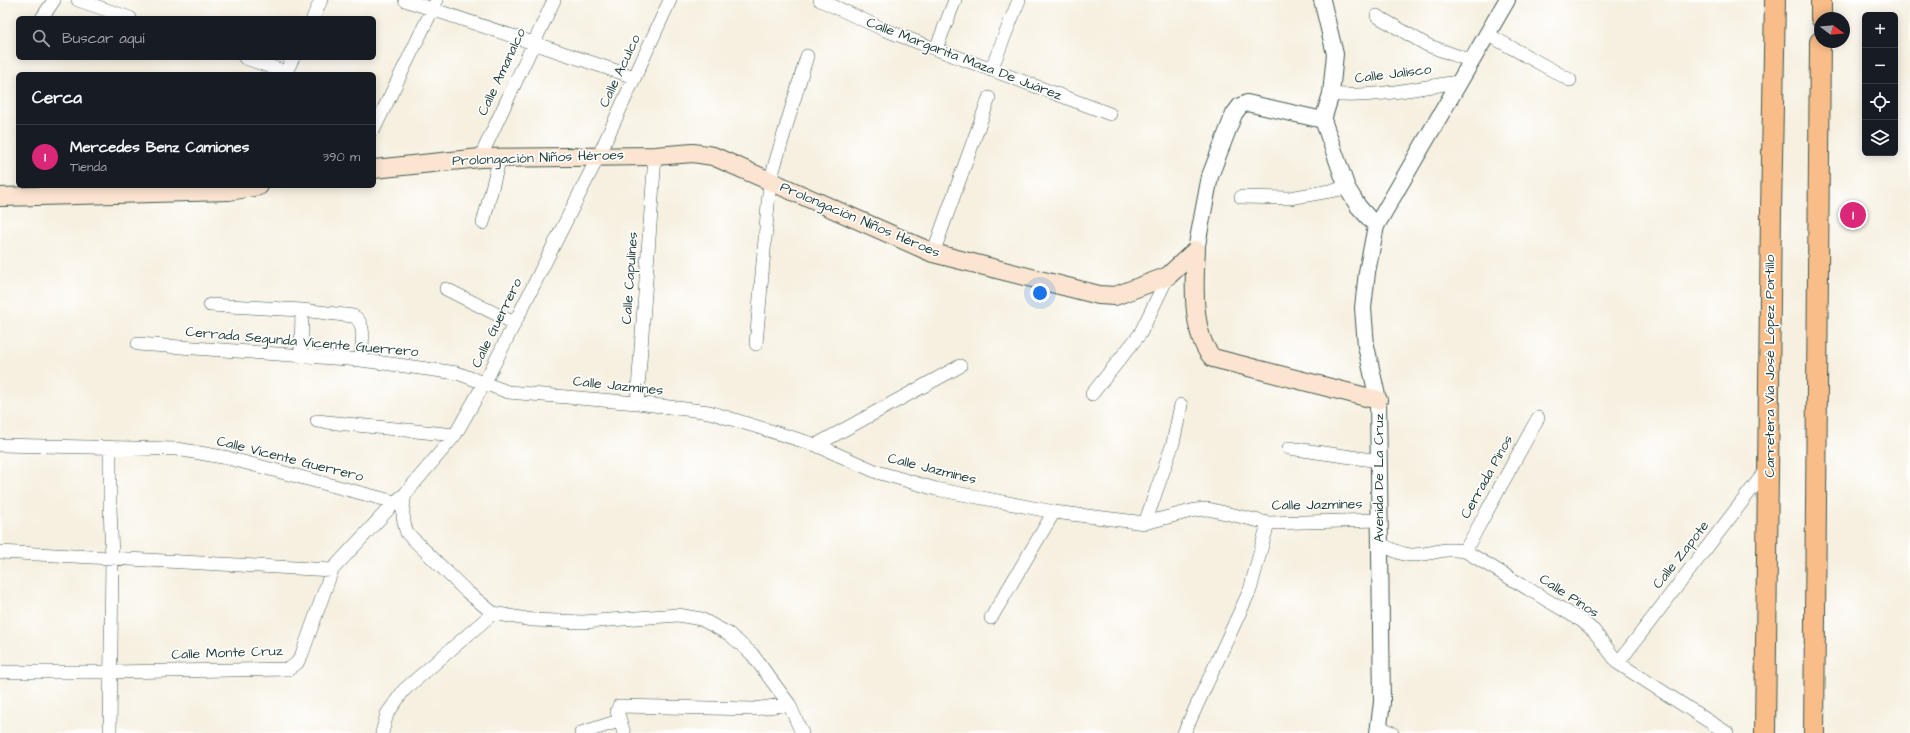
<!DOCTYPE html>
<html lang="es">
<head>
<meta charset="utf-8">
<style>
  :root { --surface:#171b24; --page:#242831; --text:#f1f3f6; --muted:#9ea1a6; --line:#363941; --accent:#db2777 }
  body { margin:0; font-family:"Architects Daughter",sans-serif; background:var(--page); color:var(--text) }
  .controls { position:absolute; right:12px; top:12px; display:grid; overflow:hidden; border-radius:6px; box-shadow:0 2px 10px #0003 }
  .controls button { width:36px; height:36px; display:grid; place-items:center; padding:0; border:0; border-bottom:1px solid var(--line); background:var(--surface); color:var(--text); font:20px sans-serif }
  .compass { position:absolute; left:1814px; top:12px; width:36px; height:36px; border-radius:50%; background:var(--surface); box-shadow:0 2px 10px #0003; rotate:106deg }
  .you { position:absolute; left:1040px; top:293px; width:14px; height:14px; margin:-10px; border:3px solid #fff; border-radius:50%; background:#1a73e8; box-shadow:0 0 0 6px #1a73e833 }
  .badge { display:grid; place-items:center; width:26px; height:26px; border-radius:50%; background:var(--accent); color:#fff; font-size:13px; font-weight:700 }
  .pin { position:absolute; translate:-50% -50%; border:2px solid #fff; box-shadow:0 1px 4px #0006 }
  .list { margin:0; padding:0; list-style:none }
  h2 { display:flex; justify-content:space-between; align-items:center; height:52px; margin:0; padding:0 16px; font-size:17px }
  h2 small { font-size:13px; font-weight:400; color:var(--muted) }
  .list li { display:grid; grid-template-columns:26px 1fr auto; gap:12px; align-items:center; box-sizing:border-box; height:64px; padding:0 16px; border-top:1px solid var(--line) }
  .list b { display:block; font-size:15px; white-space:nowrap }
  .list p { margin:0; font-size:13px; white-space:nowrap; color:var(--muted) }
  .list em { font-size:13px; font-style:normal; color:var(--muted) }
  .icon { flex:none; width:22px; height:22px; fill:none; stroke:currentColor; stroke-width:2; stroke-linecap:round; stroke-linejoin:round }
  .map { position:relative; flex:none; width:1910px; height:733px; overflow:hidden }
  .search { position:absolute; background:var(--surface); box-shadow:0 2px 10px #0003; left:16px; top:16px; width:360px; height:44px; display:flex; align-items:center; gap:10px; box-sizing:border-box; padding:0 14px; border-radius:6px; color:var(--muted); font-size:15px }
  .panel { position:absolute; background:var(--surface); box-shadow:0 2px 10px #0003; left:16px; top:72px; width:360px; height:116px; border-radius:6px }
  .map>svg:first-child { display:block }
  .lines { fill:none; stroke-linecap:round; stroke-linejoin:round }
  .minor-casing { stroke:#3f584e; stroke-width:14 }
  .tertiary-casing { stroke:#3f584e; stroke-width:18 }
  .secondary-casing { stroke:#3f584e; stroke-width:20 }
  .primary-casing { stroke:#3f584e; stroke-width:22 }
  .minor { stroke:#fff; stroke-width:13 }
  .tertiary { stroke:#fff; stroke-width:16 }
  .secondary { stroke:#fce5d0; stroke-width:18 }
  .primary { stroke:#f8bd89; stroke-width:20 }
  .labels { text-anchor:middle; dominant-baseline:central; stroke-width:3.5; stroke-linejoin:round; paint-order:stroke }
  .street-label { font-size:14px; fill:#1f3d34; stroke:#fff }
</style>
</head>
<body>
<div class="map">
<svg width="1910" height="733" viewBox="0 0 1910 733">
  <rect width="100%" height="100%" fill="#fff"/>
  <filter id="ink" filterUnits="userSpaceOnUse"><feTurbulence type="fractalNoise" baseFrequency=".025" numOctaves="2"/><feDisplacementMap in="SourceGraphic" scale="8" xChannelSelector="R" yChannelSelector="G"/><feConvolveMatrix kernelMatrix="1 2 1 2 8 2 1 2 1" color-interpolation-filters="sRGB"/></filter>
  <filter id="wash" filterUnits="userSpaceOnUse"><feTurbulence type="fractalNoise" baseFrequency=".012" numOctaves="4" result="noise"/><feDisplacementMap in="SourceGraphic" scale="16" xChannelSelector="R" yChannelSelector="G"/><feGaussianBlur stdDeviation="0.9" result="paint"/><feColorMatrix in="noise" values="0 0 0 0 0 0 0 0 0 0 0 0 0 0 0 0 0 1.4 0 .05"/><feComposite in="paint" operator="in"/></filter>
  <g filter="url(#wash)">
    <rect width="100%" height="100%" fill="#f6f0e0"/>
  </g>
  <g filter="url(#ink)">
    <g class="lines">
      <g class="minor-casing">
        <path id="minor" d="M 78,0 L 130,18
          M 405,0 L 634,77
          M 820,0 L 885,30 L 1110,114
          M 1377,16 L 1427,45 L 1471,61
          M 42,18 L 54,0
          M 313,18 L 321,0
          M 1487,34 L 1570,80
          M 936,49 L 955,0
          M 245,58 L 286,72
          M 991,70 L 1019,0
          M 285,74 L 293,58
          M 1331,94 C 1370,99 1420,87 1459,82
          M 374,129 L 437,0
          M 480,158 L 554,0
          M 1241,197 L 1290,198 L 1347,188
          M 483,223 L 500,157
          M 933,253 L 989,98
          M 446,289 L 514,323
          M 210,305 L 302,310 L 353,316 C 368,323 361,346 361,360
          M 138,344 L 361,360 L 457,373 L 508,392 L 637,403 L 709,412 L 816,445 L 877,472 L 936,489 L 1054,512 L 1145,523 L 1195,510 L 1208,509 L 1268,523 L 1379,520
          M 756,344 L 770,181 L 807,56
          M 301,356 L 302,310
          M 1092,394 L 1140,334 L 1168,276
          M 637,403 L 655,156
          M 317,421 L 455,435
          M 0,445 L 177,449 L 228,458 L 395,502
          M 816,445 L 960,366
          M 1289,448 L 1379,461
          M 405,494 C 402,509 402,519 407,533 L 466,591 L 493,613 L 532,620 L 583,622 L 678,615 L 701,619 L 729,634 L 752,654 L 789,704 L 802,733
          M 1145,523 L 1173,443 L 1181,405
          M 1379,543 C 1389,548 1400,555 1412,555 C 1432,555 1442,547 1465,551 L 1582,621 L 1594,631 L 1618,663 L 1727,733
          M 1465,551 L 1538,418
          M 0,552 L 332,570
          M 991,618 L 1054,512
          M 1618,663 L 1768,468
          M 0,672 L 111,672 L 289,669 L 297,663 L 302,654 L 332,570 L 395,502 L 405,494 L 455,435 L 485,382 L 599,155 L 670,0
          M 1379,726 L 1392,733
          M 110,733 L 112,558 L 110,507 L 110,448
          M 382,733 L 387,714 L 404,690 L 493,613
          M 581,733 L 619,721
          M 624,733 L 617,711 L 619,706 L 754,709 L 789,704
          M 1184,733 L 1250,590 L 1268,523"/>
      </g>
      <g class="tertiary-casing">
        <path id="tertiary" d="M 1322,0 L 1335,54 L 1331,94 L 1323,120 L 1347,188 L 1358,206 L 1376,226
          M 1196,250 L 1210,176 L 1234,114 L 1240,106 L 1247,103 L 1323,120
          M 1378,733 L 1382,702 L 1378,400 L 1366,346 L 1363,308 L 1367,272 L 1376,226 L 1507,0"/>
      </g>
      <g class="secondary-casing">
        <path id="secondary" d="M 374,169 L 480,158 L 655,156 L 693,153 L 713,156 L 933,253 L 1099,295 L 1115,296 L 1168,276 L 1196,250
          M 0,197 L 229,191 L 259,186
          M 1196,250 C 1194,280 1191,336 1213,358 L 1378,400"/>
      </g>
      <g class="primary-casing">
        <path id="primary" d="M 1821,18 L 1821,0
          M 1765,733 L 1771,211 L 1775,0
          M 1814,733 L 1820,42"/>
      </g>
      <use href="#minor" class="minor"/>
      <use href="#tertiary" class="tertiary"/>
      <use href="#secondary" class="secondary"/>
      <use href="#primary" class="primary"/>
    </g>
  </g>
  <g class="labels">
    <g class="street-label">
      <text transform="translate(964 59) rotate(21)">Calle Margarita Maza De Juárez</text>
      <text transform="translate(620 71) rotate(-65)">Calle Aculco</text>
      <text transform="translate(502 72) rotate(-65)">Calle Amanalco</text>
      <text transform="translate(1393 74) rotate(-7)">Calle Jalisco</text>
      <text transform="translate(538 158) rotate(-2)">Prolongación Niños Héroes</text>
      <text transform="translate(860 220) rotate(23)">Prolongación Niños Héroes</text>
      <text transform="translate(630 278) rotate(-86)">Calle Capulines</text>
      <text transform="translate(497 323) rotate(-64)">Calle Guerrero</text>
      <text transform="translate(302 342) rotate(5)">Cerrada Segunda Vicente Guerrero</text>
      <text transform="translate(1770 366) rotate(-90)">Carretera Vía José López Portillo</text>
      <text transform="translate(618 386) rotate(6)">Calle Jazmines</text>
      <text transform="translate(290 459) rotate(14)">Calle Vicente Guerrero</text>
      <text transform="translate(932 469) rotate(14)">Calle Jazmines</text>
      <text transform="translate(1487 477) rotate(-61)">Cerrada Pinos</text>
      <text transform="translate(1379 478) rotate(-90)">Avenida De La Cruz</text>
      <text transform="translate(1317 505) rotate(-1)">Calle Jazmines</text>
      <text transform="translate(1681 555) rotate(-52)">Calle Zapote</text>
      <text transform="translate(1569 596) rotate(33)">Calle Pinos</text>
      <text transform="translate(227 653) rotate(-2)">Calle Monte Cruz</text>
    </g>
  </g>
</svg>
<div class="controls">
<button>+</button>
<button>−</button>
<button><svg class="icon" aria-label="locate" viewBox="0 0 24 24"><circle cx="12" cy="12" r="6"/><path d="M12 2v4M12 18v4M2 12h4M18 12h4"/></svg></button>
<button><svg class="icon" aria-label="layers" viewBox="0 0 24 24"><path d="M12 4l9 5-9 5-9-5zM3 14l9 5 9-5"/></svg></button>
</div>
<svg class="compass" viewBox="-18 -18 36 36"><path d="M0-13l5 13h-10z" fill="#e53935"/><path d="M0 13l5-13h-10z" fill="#9ea1a6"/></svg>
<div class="you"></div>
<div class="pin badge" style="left:1853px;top:215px">1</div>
<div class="search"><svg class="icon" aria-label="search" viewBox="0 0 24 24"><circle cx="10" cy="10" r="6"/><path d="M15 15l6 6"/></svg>Buscar aquí</div>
<section class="panel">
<h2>Cerca<small></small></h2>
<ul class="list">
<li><span class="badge">1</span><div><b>Mercedes Benz Camiones</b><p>Tienda</p></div><em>390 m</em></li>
</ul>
</section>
</div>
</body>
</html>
